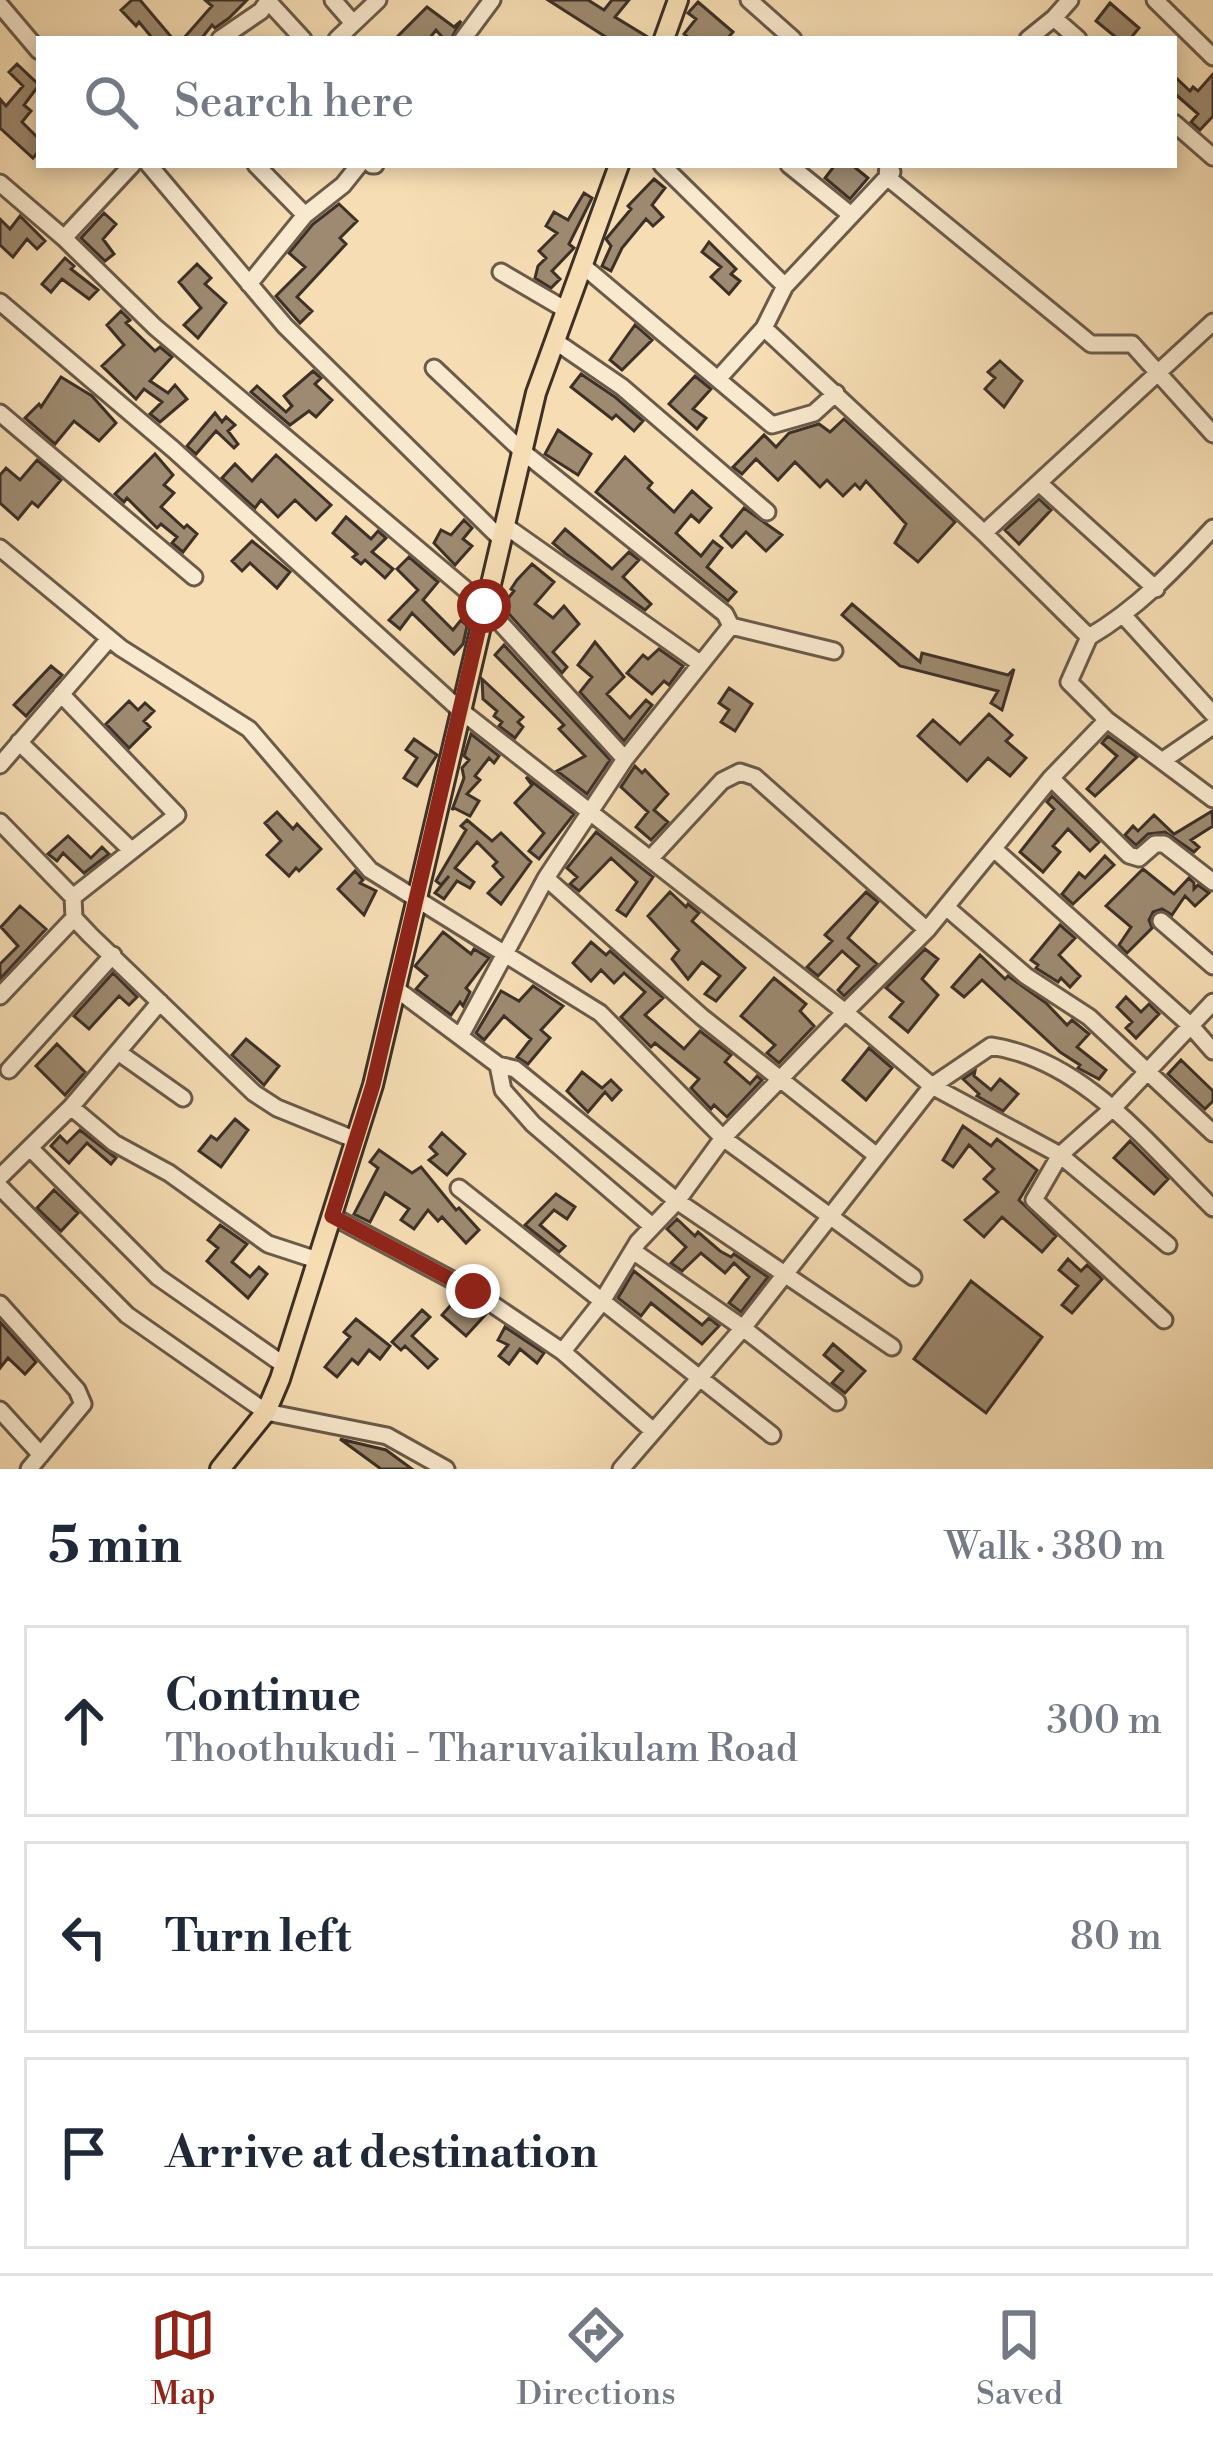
<!DOCTYPE html>
<html lang="en">
<head>
<meta charset="utf-8">
<style>
  :root { --surface:#fff; --page:#f2f2f3; --text:#1f2937; --muted:#747a83; --line:#e0e1e3; --accent:#8f2418 }
  body { margin:0; font-family:"Libre Bodoni",serif; background:var(--page); color:var(--text) }
  .stop { position:absolute; width:36px; height:36px; margin:-27px; border:9px solid #8f2418; border-radius:50%; background:#fff }
  .stop.end { background:#8f2418; border-color:#fff; box-shadow:0 3px 12px #0008 }
  .list { margin:0; padding:0; list-style:none }
  h2 { display:flex; justify-content:space-between; align-items:center; height:156px; margin:0; padding:0 48px; font-size:51px }
  h2 small { font-size:39px; font-weight:400; color:var(--muted) }
  .list li { display:grid; grid-template-columns:78px 1fr auto; gap:36px; align-items:center; box-sizing:border-box; height:192px; margin:0 24px 24px; padding:0 24px; border:3px solid var(--line); border-radius:0px }
  .list b { display:block; font-size:45px; white-space:nowrap }
  .list p { margin:0; font-size:39px; white-space:nowrap; color:var(--muted) }
  .list em { font-size:39px; font-style:normal; color:var(--muted) }
  .icon { flex:none; width:66px; height:66px; fill:none; stroke:currentColor; stroke-width:2; stroke-linecap:round; stroke-linejoin:round }
  .map { position:relative; flex:none; width:1213px; height:1469px; overflow:hidden }
  .search { position:absolute; background:var(--surface); box-shadow:0 6px 18px #0003; left:36px; right:36px; top:36px; height:132px; display:flex; align-items:center; gap:30px; box-sizing:border-box; padding:0 42px; border-radius:0px; color:var(--muted); font-size:45px }
  .sheet { height:804px; background:var(--surface) }
  nav { display:flex; justify-content:space-around; align-items:center; box-sizing:border-box; height:168px; border-top:3px solid var(--line); background:var(--surface); font-size:33px; color:var(--muted) }
  nav a { display:grid; justify-items:center; gap:6px }
  nav .on { color:var(--accent) }
  .map>svg:first-child { display:block }
  .building { fill:#9d8a70; stroke:#3c3027; stroke-width:3 }
  .lines { fill:none; stroke-linecap:round; stroke-linejoin:round }
  .minor-casing { stroke:#6a5b4a; stroke-width:21 }
  .major-casing { stroke:#3c3027; stroke-width:24 }
  .minor { stroke:#f9e9ce; stroke-width:15 }
  .major { stroke:#f6ddb3; stroke-width:18 }
  .route { stroke:#8f2418; stroke-width:15 }
</style>
</head>
<body>
<div class="map">
<svg width="1213" height="1469" viewBox="0 0 1213 1469">
  <rect width="100%" height="100%" fill="#f6ddb3"/>
  <filter id="stains"><feTurbulence type="fractalNoise" baseFrequency=".00167" numOctaves="4"/><feColorMatrix values="0 0 0 0 .2 0 0 0 0 .09 0 0 0 0 .02 0 0 0 .5 -.17"/></filter>
  <radialGradient id="worn" r=".72"><stop offset=".6" stop-color="#630" stop-opacity="0"/><stop offset="1" stop-color="#630" stop-opacity=".3"/></radialGradient>
  <path class="building" d="M 132,0 L 140,0 L 173,39 L 153,39 L 139,22 L 136,26 L 121,10 Z
    M 205,0 L 247,0 L 229,18 L 215,28 L 212,25 L 201,39 L 183,39 L 212,6 Z
    M 548,0 L 588,0 L 604,10 L 612,0 L 629,0 L 615,17 L 651,39 L 609,39 Z
    M 698,2 L 733,32 L 727,39 L 690,39 L 684,34 L 696,19 L 688,13 Z
    M 1110,3 L 1139,28 L 1130,39 L 1118,39 L 1096,21 Z
    M 427,7 L 454,27 L 461,21 L 451,39 L 444,39 L 436,30 L 429,39 L 395,39 Z
    M 17,64 L 39,85 L 24,105 L 31,111 L 22,122 L 39,139 L 39,151 L 33,158 L 0,128 L 0,99 L 6,106 L 23,86 L 9,72 Z
    M 1213,74 L 1213,116 L 1200,130 L 1191,122 L 1198,114 L 1174,93 L 1174,76 L 1190,91 L 1193,87 L 1198,91 Z
    M 835,165 L 852,165 L 868,178 L 850,199 L 825,178 Z
    M 654,179 L 665,188 L 652,205 L 663,217 L 653,226 L 646,219 L 622,248 L 611,271 L 602,266 L 611,246 L 606,239 L 631,209 L 628,206 Z
    M 584,193 L 592,198 L 569,244 L 574,248 L 552,271 L 560,279 L 551,288 L 535,278 L 538,266 L 546,258 L 539,251 L 557,233 L 546,226 L 554,212 L 568,220 Z
    M 339,204 L 357,221 L 340,238 L 346,244 L 297,297 L 312,311 L 300,323 L 276,296 L 305,267 L 289,253 L 313,224 Z
    M 104,213 L 116,224 L 103,239 L 114,254 L 105,261 L 81,238 Z
    M 20,216 L 45,241 L 37,249 L 27,239 L 13,257 L 0,245 L 0,219 L 10,229 Z
    M 709,242 L 736,269 L 731,274 L 740,281 L 729,294 L 711,277 L 721,267 L 702,252 Z
    M 65,258 L 74,266 L 71,269 L 98,290 L 89,299 L 62,279 L 51,292 L 42,284 Z
    M 197,264 L 211,278 L 205,284 L 226,303 L 198,338 L 184,325 L 201,308 L 179,282 Z
    M 121,311 L 130,320 L 126,323 L 155,351 L 160,347 L 172,357 L 150,381 L 168,393 L 175,385 L 187,399 L 160,422 L 150,414 L 162,402 L 144,389 L 136,399 L 102,366 L 124,345 L 107,325 Z
    M 635,325 L 652,340 L 622,370 L 610,360 Z
    M 1000,361 L 1022,381 L 1004,407 L 985,389 L 995,378 L 988,372 Z
    M 313,371 L 321,378 L 315,384 L 332,400 L 316,417 L 309,411 L 290,425 L 251,392 L 257,386 L 286,412 L 292,406 L 284,396 Z
    M 581,374 L 615,397 L 643,421 L 634,431 L 616,415 L 612,419 L 571,387 Z
    M 695,376 L 711,389 L 693,409 L 706,418 L 697,429 L 669,404 Z
    M 61,377 L 92,396 L 116,423 L 99,441 L 74,421 L 55,444 L 25,418 L 39,404 L 41,407 Z
    M 215,413 L 222,422 L 226,417 L 235,425 L 228,431 L 238,444 L 234,448 L 216,431 L 196,454 L 187,446 Z
    M 844,419 L 955,522 L 918,562 L 895,543 L 906,524 L 866,481 L 860,489 L 855,484 L 843,496 L 827,480 L 820,487 L 795,462 L 778,480 L 756,459 L 742,474 L 733,467 L 764,435 L 776,447 L 789,433 L 819,424 L 830,432 Z
    M 558,430 L 591,454 L 578,475 L 545,454 Z
    M 155,454 L 173,475 L 164,485 L 174,493 L 161,507 L 184,528 L 187,525 L 197,534 L 183,552 L 172,543 L 177,537 L 161,524 L 157,528 L 127,498 L 124,502 L 115,494 Z
    M 276,455 L 331,505 L 316,520 L 295,500 L 278,517 L 261,500 L 255,508 L 222,478 L 235,464 L 252,481 Z
    M 625,457 L 652,483 L 648,488 L 674,512 L 692,491 L 711,508 L 699,522 L 691,515 L 676,533 L 701,556 L 713,541 L 722,548 L 707,567 L 736,592 L 728,601 L 596,492 Z
    M 37,460 L 61,480 L 38,507 L 32,502 L 18,519 L 0,503 L 0,475 L 6,468 L 20,480 Z
    M 1039,499 L 1051,510 L 1019,544 L 1005,530 Z
    M 744,508 L 782,535 L 766,551 L 746,532 L 732,547 L 721,536 Z
    M 346,517 L 371,539 L 378,531 L 386,538 L 372,552 L 393,569 L 385,578 L 365,560 L 361,564 L 353,557 L 357,554 L 333,533 Z
    M 464,520 L 472,528 L 463,539 L 472,546 L 455,565 L 434,543 L 441,530 L 451,535 Z
    M 565,529 L 612,569 L 629,552 L 639,560 L 623,577 L 651,604 L 645,610 L 566,554 L 553,543 Z
    M 252,541 L 290,572 L 277,588 L 250,563 L 242,571 L 232,561 Z
    M 409,557 L 438,582 L 423,600 L 453,630 L 461,620 L 467,626 L 463,644 L 454,654 L 412,613 L 400,629 L 389,620 L 418,590 L 397,569 Z
    M 532,564 L 554,582 L 535,604 L 553,618 L 564,606 L 579,624 L 553,652 L 567,667 L 562,673 L 502,606 L 514,591 L 511,589 L 517,580 Z
    M 852,604 L 920,662 L 922,653 L 1008,675 L 1014,669 L 1002,710 L 991,703 L 998,691 L 900,666 L 842,615 Z
    M 595,642 L 624,677 L 607,694 L 630,718 L 646,700 L 652,705 L 624,741 L 580,692 L 592,677 L 578,665 Z
    M 504,645 L 610,760 L 587,794 L 557,771 L 585,756 L 559,729 L 564,725 L 495,655 Z
    M 659,649 L 683,666 L 669,685 L 664,681 L 652,694 L 627,673 L 643,655 L 648,659 Z
    M 51,666 L 62,675 L 26,716 L 14,705 Z
    M 482,679 L 523,717 L 518,722 L 523,727 L 515,738 L 499,726 L 502,722 L 494,716 L 497,711 L 483,699 Z
    M 729,688 L 752,704 L 735,731 L 721,722 L 729,710 L 719,703 Z
    M 129,701 L 138,710 L 145,703 L 154,711 L 144,721 L 150,727 L 129,748 L 106,724 Z
    M 989,714 L 1012,735 L 1006,741 L 1026,758 L 1010,776 L 988,758 L 967,781 L 918,736 L 933,720 L 960,744 Z
    M 471,734 L 499,756 L 494,763 L 489,758 L 475,776 L 480,780 L 467,794 L 479,801 L 470,816 L 454,808 L 452,810 L 464,778 L 462,768 L 469,760 L 464,756 Z
    M 1108,736 L 1137,757 L 1095,796 L 1087,789 L 1117,756 L 1102,743 Z
    M 414,739 L 437,755 L 417,786 L 404,778 L 417,758 L 406,750 Z
    M 635,766 L 642,773 L 645,770 L 668,794 L 654,810 L 668,822 L 651,840 L 636,827 L 648,812 L 621,787 Z
    M 526,777 L 574,814 L 539,859 L 529,851 L 544,833 L 515,803 L 532,785 Z
    M 1052,796 L 1099,842 L 1090,851 L 1068,829 L 1053,846 L 1060,852 L 1043,872 L 1020,852 L 1054,809 L 1047,802 Z
    M 1212,811 L 1213,826 L 1191,840 L 1199,847 L 1194,852 L 1165,832 L 1148,834 L 1136,845 L 1125,835 L 1133,826 L 1138,831 L 1154,815 L 1174,834 Z
    M 277,812 L 293,829 L 297,824 L 321,849 L 299,871 L 296,868 L 289,876 L 267,855 L 281,841 L 265,823 Z
    M 467,820 L 492,841 L 501,833 L 531,862 L 501,904 L 488,893 L 503,877 L 493,866 L 497,862 L 477,842 L 455,868 L 474,882 L 470,888 L 457,881 L 444,899 L 435,893 L 449,876 L 441,885 L 436,881 L 466,830 L 461,826 Z
    M 596,832 L 653,877 L 626,916 L 617,910 L 637,882 L 611,858 L 579,891 L 570,884 L 577,877 L 567,868 Z
    M 68,836 L 91,858 L 102,847 L 109,854 L 84,873 L 63,853 L 57,861 L 48,854 Z
    M 1105,856 L 1114,865 L 1073,904 L 1062,894 L 1079,873 L 1085,878 Z
    M 1143,869 L 1174,894 L 1189,878 L 1194,883 L 1194,889 L 1198,885 L 1209,893 L 1195,906 L 1185,896 L 1172,915 L 1162,909 L 1153,912 L 1149,920 L 1152,928 L 1127,953 L 1119,945 L 1131,927 L 1106,906 Z
    M 355,871 L 363,880 L 360,883 L 376,891 L 364,915 L 338,889 Z
    M 670,892 L 686,907 L 688,904 L 699,913 L 692,921 L 745,968 L 716,1001 L 705,994 L 720,976 L 702,962 L 688,979 L 672,959 L 679,950 L 648,916 Z
    M 866,892 L 878,902 L 848,938 L 877,964 L 844,996 L 838,990 L 859,966 L 842,951 L 818,976 L 807,967 L 832,941 L 825,935 Z
    M 20,906 L 46,929 L 0,979 L 0,964 L 18,946 L 1,927 Z
    M 1060,925 L 1075,938 L 1059,955 L 1080,976 L 1070,987 L 1061,978 L 1058,982 L 1036,968 L 1038,965 L 1031,960 Z
    M 443,932 L 471,954 L 474,949 L 489,958 L 466,988 L 470,992 L 463,1006 L 460,1002 L 451,1015 L 416,989 L 427,976 L 415,966 Z
    M 591,942 L 606,955 L 610,951 L 663,998 L 645,1015 L 684,1049 L 700,1031 L 731,1055 L 725,1062 L 750,1084 L 757,1076 L 762,1080 L 727,1117 L 714,1105 L 711,1109 L 691,1088 L 699,1079 L 655,1043 L 651,1047 L 621,1017 L 645,992 L 624,973 L 614,983 L 601,970 L 591,981 L 573,963 Z
    M 925,949 L 938,959 L 922,979 L 938,995 L 908,1032 L 890,1017 L 903,1002 L 886,988 Z
    M 980,955 L 1005,979 L 1008,976 L 1046,1003 L 1067,1025 L 1072,1020 L 1089,1034 L 1077,1047 L 1106,1070 L 1099,1079 L 1078,1068 L 1080,1065 L 1060,1052 L 982,980 L 964,997 L 952,987 Z
    M 113,973 L 137,997 L 129,1005 L 119,996 L 89,1029 L 74,1016 Z
    M 774,978 L 806,1004 L 800,1011 L 814,1026 L 779,1063 L 767,1053 L 775,1045 L 741,1016 Z
    M 533,986 L 563,1006 L 541,1030 L 550,1038 L 528,1064 L 517,1057 L 531,1039 L 504,1016 L 484,1040 L 476,1033 L 501,991 L 519,1001 Z
    M 1126,997 L 1141,1012 L 1149,1004 L 1159,1014 L 1136,1038 L 1126,1028 L 1132,1022 L 1117,1007 Z
    M 246,1039 L 279,1066 L 264,1085 L 232,1055 Z
    M 57,1044 L 85,1072 L 65,1095 L 36,1066 Z
    M 869,1048 L 892,1068 L 866,1100 L 843,1080 Z
    M 1181,1060 L 1213,1091 L 1213,1101 L 1205,1109 L 1168,1074 Z
    M 975,1071 L 974,1076 L 991,1090 L 1000,1079 L 1018,1094 L 1003,1111 L 977,1096 L 979,1094 L 963,1079 Z
    M 582,1072 L 602,1088 L 611,1080 L 621,1090 L 612,1100 L 605,1092 L 588,1112 L 567,1091 Z
    M 235,1119 L 248,1130 L 221,1167 L 199,1151 L 211,1136 L 217,1140 Z
    M 963,1126 L 991,1146 L 997,1139 L 1037,1170 L 1019,1200 L 1056,1236 L 1042,1252 L 1002,1217 L 984,1237 L 965,1220 L 998,1192 L 984,1179 L 994,1169 L 969,1145 L 953,1167 L 943,1160 Z
    M 80,1130 L 116,1158 L 111,1164 L 87,1143 L 69,1163 L 51,1146 L 60,1136 L 67,1143 Z
    M 442,1133 L 465,1154 L 447,1175 L 429,1160 L 437,1154 L 430,1147 Z
    M 1130,1141 L 1168,1179 L 1154,1194 L 1114,1158 Z
    M 379,1150 L 412,1173 L 421,1167 L 456,1210 L 459,1208 L 479,1230 L 466,1243 L 442,1217 L 438,1221 L 428,1210 L 414,1229 L 401,1220 L 409,1209 L 385,1193 L 370,1222 L 354,1214 L 378,1168 L 370,1162 Z
    M 54,1190 L 78,1213 L 61,1231 L 37,1208 Z
    M 556,1194 L 575,1207 L 567,1219 L 554,1210 L 540,1225 L 565,1246 L 559,1252 L 525,1225 Z
    M 677,1219 L 695,1236 L 698,1232 L 720,1251 L 731,1257 L 734,1254 L 768,1277 L 741,1312 L 729,1303 L 749,1277 L 734,1263 L 725,1273 L 701,1253 L 682,1271 L 671,1263 L 686,1247 L 667,1229 Z
    M 220,1225 L 247,1244 L 232,1262 L 250,1277 L 259,1267 L 267,1274 L 248,1298 L 207,1261 L 218,1248 L 208,1240 Z
    M 1068,1259 L 1081,1271 L 1087,1265 L 1102,1279 L 1072,1313 L 1062,1305 L 1078,1286 L 1059,1270 Z
    M 634,1271 L 702,1325 L 709,1318 L 719,1326 L 702,1344 L 651,1303 L 641,1316 L 618,1298 Z
    M 971,1281 L 1042,1337 L 986,1413 L 914,1359 Z
    M 458,1297 L 486,1314 L 466,1336 L 442,1315 Z
    M 422,1310 L 430,1317 L 412,1336 L 437,1359 L 428,1368 L 405,1346 L 401,1350 L 392,1342 Z
    M 356,1319 L 390,1346 L 380,1359 L 369,1350 L 358,1364 L 352,1359 L 337,1377 L 325,1367 L 350,1337 L 344,1332 Z
    M 0,1322 L 36,1362 L 25,1374 L 8,1358 L 0,1368 Z
    M 505,1327 L 544,1353 L 537,1363 L 520,1349 L 509,1364 L 499,1356 L 508,1345 L 498,1340 Z
    M 833,1344 L 865,1371 L 845,1393 L 832,1383 L 843,1371 L 824,1355 Z
    M 340,1439 L 386,1450 L 412,1469 L 381,1469 Z"/>
  <g class="lines">
    <g class="minor-casing">
      <path id="minor" d="M 267,0 L 303,39
        M 333,0 L 353,23
        M 749,0 L 793,39
        M 1155,0 L 1213,57
        M 0,5 L 39,51
        M 1054,18 L 1070,0
        M 220,39 L 261,11 L 268,1
        M 337,39 L 378,0
        M 463,39 L 492,0
        M 1028,39 L 1054,18 L 1078,39
        M 1174,123 L 1213,157
        M 149,165 L 285,326 L 501,539
        M 256,165 L 305,215
        M 372,165 L 375,165
        M 662,165 L 785,286 L 764,328 L 984,533 L 1089,637 L 1069,682 L 1107,720
        M 789,165 L 851,215
        M 888,165 L 887,177 L 1091,344 L 1132,344 L 1213,434
        M 0,183 L 64,238 L 132,165
        M 64,238 L 155,327 L 485,606 L 625,759 L 546,878 L 461,1035
        M 582,265 L 772,425 L 814,413 L 836,393
        M 501,272 L 566,310
        M 249,284 L 305,215 L 343,185 L 359,165
        M 785,286 L 892,172
        M 0,302 L 174,450 L 460,710 L 845,1012 L 927,930 L 1051,778 L 1107,720 L 1213,799
        M 555,341 L 622,387 L 767,512
        M 434,368 L 522,451 L 725,614 L 731,626 L 625,759
        M 718,379 L 764,328
        M 0,413 L 194,577
        M 1039,483 L 1156,589
        M 504,525 L 701,664
        M 984,533 L 1213,322
        M 0,548 L 121,648 L 249,729 L 370,870 L 600,1013 L 723,1138 L 913,1277
        M 1124,616 L 1213,714
        M 731,626 L 834,651
        M 1089,637 C 1138,608 1174,570 1213,528
        M 61,694 L 177,815 L 73,897
        M 19,742 L 131,850
        M 1162,761 L 1213,726
        M 0,765 L 109,639
        M 1051,778 L 1129,855 L 1139,858 L 1155,844 L 1164,844 L 1213,882
        M 0,822 L 73,897 L 74,918 L 90,935 L 254,1093 L 277,1108 L 356,1140
        M 995,850 L 1191,1026 L 1213,1051
        M 650,859 L 722,781 L 740,772 L 755,777 L 927,930
        M 546,878 L 702,1017 L 877,1156
        M 946,907 L 1026,976 L 1089,1017 L 1213,1133
        M 1161,921 L 1213,966
        M 395,988 L 498,1065
        M 0,996 L 74,918
        M 118,1052 L 183,1098
        M 9,1070 L 113,955
        M 71,1107 L 114,1143 L 169,1173 L 268,1244 L 317,1260
        M 30,1148 L 158,1277 L 284,1365
        M 0,1177 L 71,1107 L 160,1002
        M 0,1187 L 127,1315 L 266,1412 L 387,1436 L 446,1469
        M 459,1188 L 772,1435
        M 332,1216 L 473,1291 L 563,1352 L 652,1430
        M 652,1226 L 533,1124 L 503,1090 L 498,1065 L 515,1069 L 677,1201 L 892,1347
        M 633,1251 L 743,1328 L 837,1402
        M 0,1304 L 77,1390 L 83,1404 L 29,1469
        M 1164,1320 L 1034,1200 L 1060,1155 L 1168,1245
        M 563,1351 L 601,1303 L 638,1242 L 677,1201 L 723,1138 L 845,1012 L 932,1086 L 1060,1155 L 1113,1108 L 1213,1002
        M 0,1410 L 41,1455
        M 621,1469 L 743,1328 L 932,1086 L 991,1046 C 1084,1060 1149,1145 1213,1208"/>
    </g>
    <g class="major-casing">
      <path id="major" d="M 664,39 L 678,0
        M 220,1469 L 266,1412 L 280,1379 L 373,1085 L 536,393 L 619,165"/>
    </g>
    <use href="#minor" class="minor"/>
    <use href="#major" class="major"/>
  </g>
  <g class="lines">
    <path class="route" d="M 473,1291 L 332,1216 L 373,1085 L 484,606"/>
  </g>
  <rect width="100%" height="100%" filter="url(#stains)"/>
  <rect width="100%" height="100%" fill="url(#worn)"/>
</svg>
<div class="stop" style="left:484px;top:606px"></div>
<div class="stop end" style="left:473px;top:1291px"></div>
<div class="search"><svg class="icon" aria-label="search" viewBox="0 0 24 24"><circle cx="10" cy="10" r="6"/><path d="M15 15l6 6"/></svg>Search here</div>
</div>
<section class="sheet">
<h2>5 min<small>Walk · 380 m</small></h2>
<ul class="list">
<li><svg class="icon" aria-label="ahead" viewBox="0 0 24 24"><path d="M12 20V5M6 11l6-6 6 6"/></svg><div><b>Continue</b><p>Thoothukudi - Tharuvaikulam Road</p></div><em>300 m</em></li>
<li><svg class="icon" aria-label="left" viewBox="0 0 24 24"><path d="M17 20v-9H6M10 6l-5 5 5 5"/></svg><div><b>Turn left</b></div><em>80 m</em></li>
<li><svg class="icon" aria-label="arrive" viewBox="0 0 24 24"><path d="M6 21V4h12l-3 4 3 4H6"/></svg><div><b>Arrive at destination</b></div></li>
</ul>
</section>
<nav>
<a class="on"><svg class="icon" aria-label="map" viewBox="0 0 24 24"><path d="M3 6l6-2 6 2 6-2v14l-6 2-6-2-6 2zM9 4v14M15 6v14"/></svg>Map</a>
<a><svg class="icon" aria-label="directions" viewBox="0 0 24 24"><path d="M12 3l9 9-9 9-9-9zM9 14v-3h6M13 9l2 2-2 2"/></svg>Directions</a>
<a><svg class="icon" aria-label="saved" viewBox="0 0 24 24"><path d="M7 4h10v16l-5-4-5 4z"/></svg>Saved</a>
</nav>
</body>
</html>
